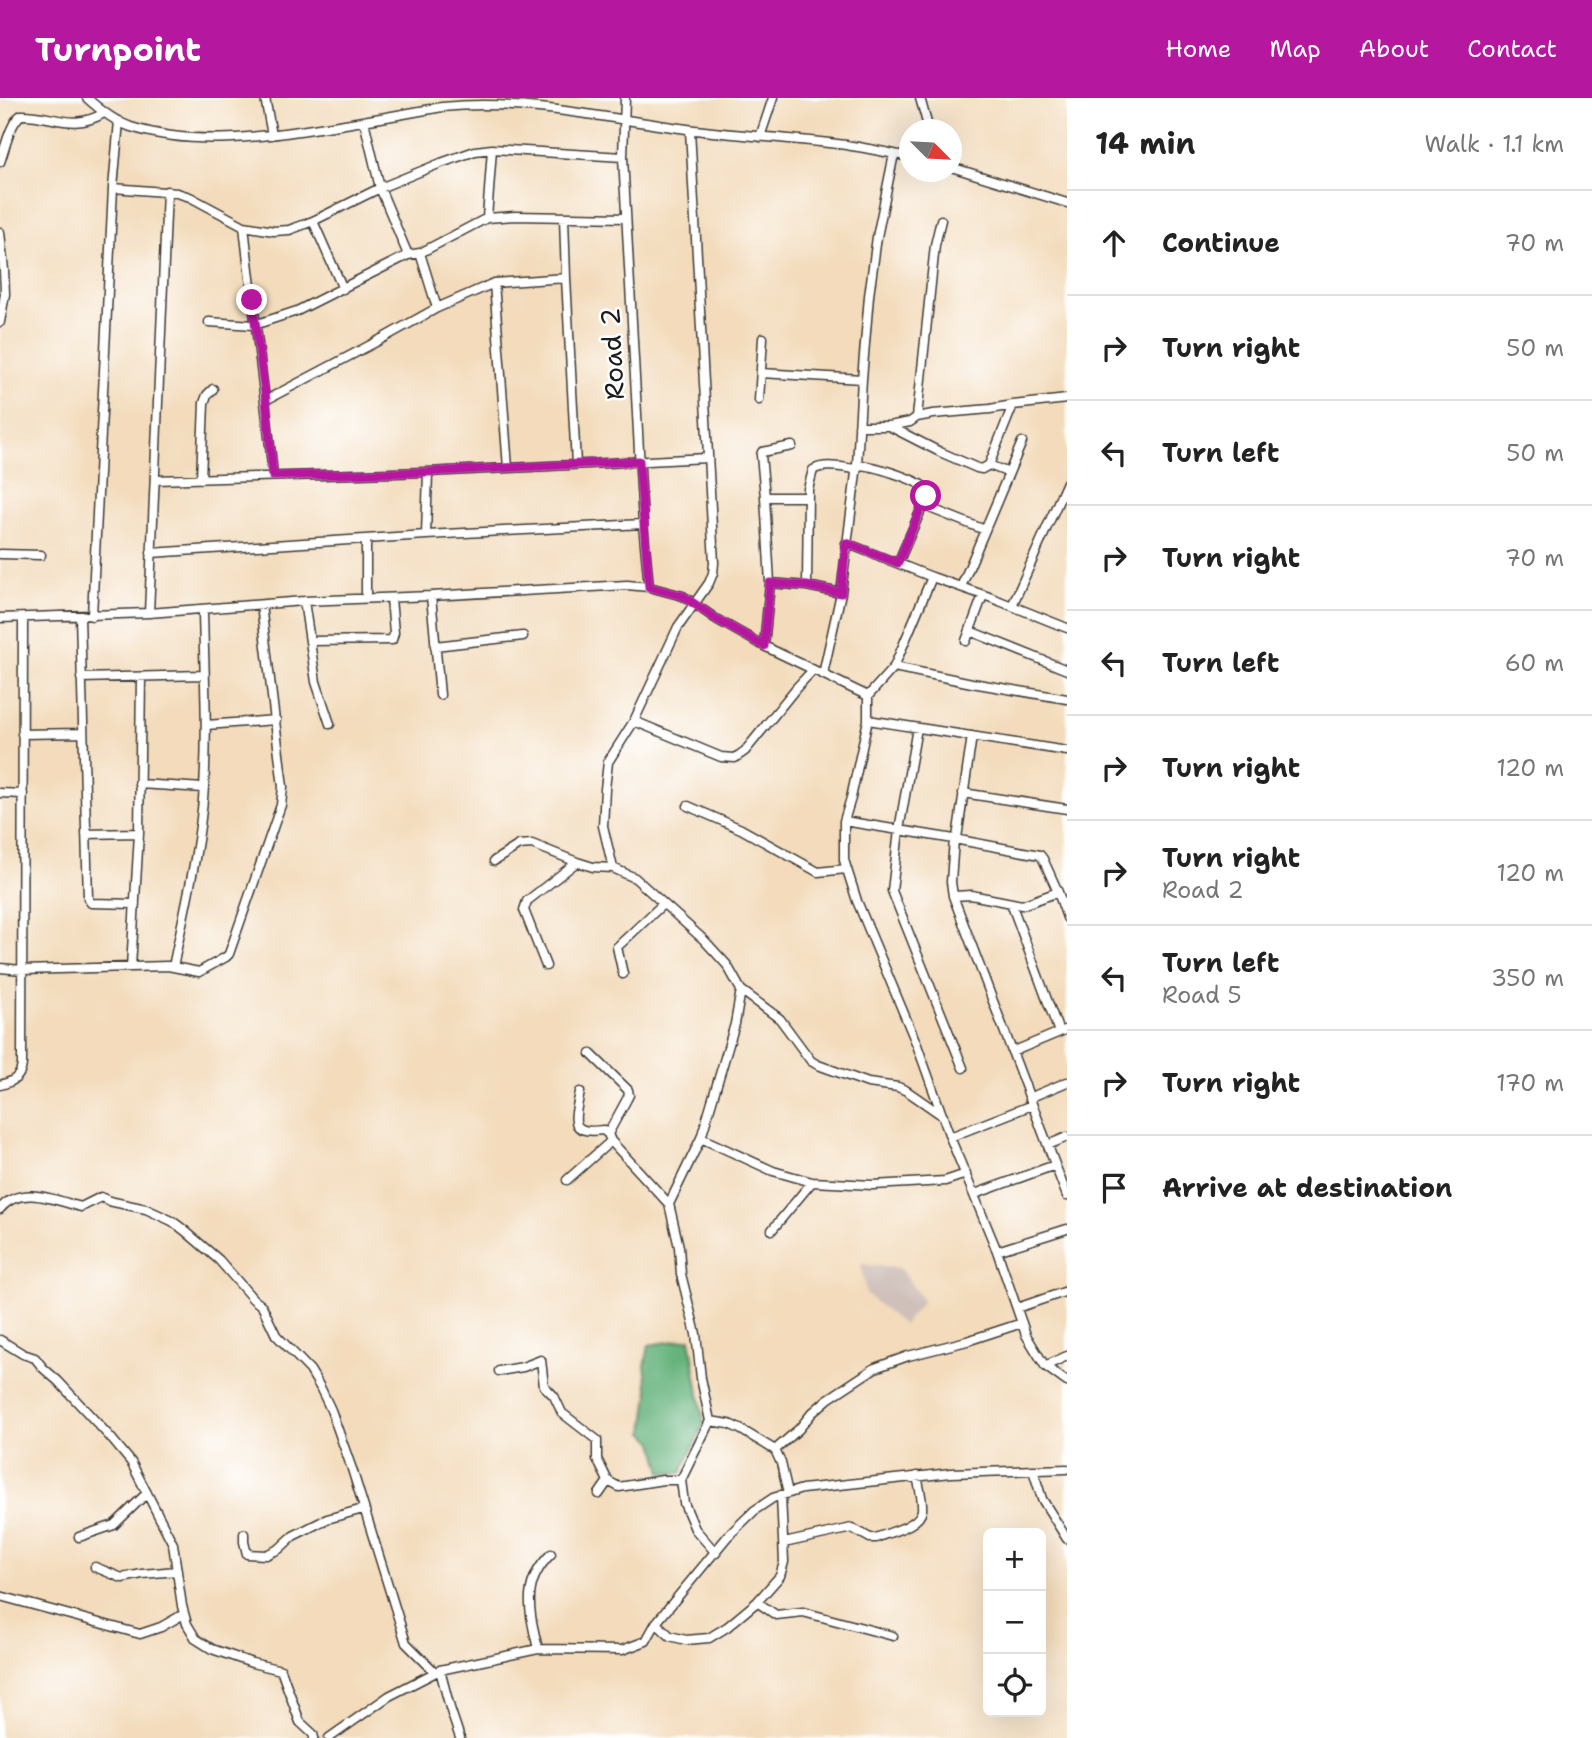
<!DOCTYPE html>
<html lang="en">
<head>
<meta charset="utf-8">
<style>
  :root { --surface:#fff; --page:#f6f6f6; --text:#222; --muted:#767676; --line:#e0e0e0; --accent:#b5179e }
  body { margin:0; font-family:"Shantell Sans",sans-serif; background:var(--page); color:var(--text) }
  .controls { position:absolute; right:21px; bottom:21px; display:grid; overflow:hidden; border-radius:10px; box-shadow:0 7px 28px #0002 }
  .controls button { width:63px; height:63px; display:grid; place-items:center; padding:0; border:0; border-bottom:2px solid var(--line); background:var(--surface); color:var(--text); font:35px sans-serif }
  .compass { position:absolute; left:899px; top:21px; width:63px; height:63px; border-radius:50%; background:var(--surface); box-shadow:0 7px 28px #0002; rotate:114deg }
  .stop { position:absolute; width:21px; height:21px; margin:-16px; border:5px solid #b5179e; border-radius:50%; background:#fff }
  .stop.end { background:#b5179e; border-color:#fff; box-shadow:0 2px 7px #0008 }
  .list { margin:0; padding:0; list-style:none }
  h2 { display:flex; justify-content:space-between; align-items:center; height:91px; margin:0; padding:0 28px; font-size:30px }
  h2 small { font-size:23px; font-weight:400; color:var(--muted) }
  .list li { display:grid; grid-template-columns:46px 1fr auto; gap:21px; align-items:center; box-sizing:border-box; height:105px; padding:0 28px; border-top:2px solid var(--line) }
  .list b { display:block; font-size:26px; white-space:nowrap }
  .list p { margin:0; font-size:23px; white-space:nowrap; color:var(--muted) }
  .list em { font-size:23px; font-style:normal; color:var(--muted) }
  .icon { flex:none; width:38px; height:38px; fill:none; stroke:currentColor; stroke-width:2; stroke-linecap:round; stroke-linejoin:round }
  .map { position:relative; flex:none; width:1067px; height:1640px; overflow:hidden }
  header { display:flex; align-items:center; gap:42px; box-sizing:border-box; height:98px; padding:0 35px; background:var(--accent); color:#fff }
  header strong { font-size:33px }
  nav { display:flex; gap:38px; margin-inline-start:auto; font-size:24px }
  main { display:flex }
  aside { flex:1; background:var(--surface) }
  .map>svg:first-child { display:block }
  .industrial { fill:#cfc0ba }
  .forest { fill:#65b27c; stroke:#40674c; stroke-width:2 }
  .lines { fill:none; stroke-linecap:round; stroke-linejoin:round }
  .minor-casing { stroke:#3c3934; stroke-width:11 }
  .minor { stroke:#fff; stroke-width:8 }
  .route { stroke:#b5179e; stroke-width:9 }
  .labels { text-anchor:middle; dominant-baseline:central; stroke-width:5; stroke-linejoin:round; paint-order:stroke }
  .street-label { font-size:26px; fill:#1c1c1c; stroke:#fff }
</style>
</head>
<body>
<header>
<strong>Turnpoint</strong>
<nav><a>Home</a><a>Map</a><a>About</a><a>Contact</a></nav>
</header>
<main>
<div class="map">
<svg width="1067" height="1640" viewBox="0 0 1067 1640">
  <rect width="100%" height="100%" fill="#fff"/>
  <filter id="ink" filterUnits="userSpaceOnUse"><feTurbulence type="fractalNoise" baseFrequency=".0143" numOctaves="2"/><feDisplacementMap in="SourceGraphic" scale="14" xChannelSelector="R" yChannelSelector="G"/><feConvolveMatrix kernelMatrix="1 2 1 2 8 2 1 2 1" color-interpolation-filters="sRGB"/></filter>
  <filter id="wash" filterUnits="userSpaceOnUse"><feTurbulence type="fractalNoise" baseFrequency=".00686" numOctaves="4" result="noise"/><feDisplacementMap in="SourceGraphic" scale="28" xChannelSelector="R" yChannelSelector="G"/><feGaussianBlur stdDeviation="1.57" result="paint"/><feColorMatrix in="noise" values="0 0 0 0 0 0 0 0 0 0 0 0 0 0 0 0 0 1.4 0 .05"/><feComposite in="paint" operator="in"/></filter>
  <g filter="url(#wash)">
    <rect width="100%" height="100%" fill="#f3dbbb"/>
    <path class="industrial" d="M 861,1166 L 900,1170 L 923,1203 L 903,1227 L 866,1196 Z"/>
    <path class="forest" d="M 690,1241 L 704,1326 L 681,1375 L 662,1374 L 654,1344 L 644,1334 L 649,1297 L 645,1268 L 649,1247 Z"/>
  </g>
  <g filter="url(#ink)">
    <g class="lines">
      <g class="minor-casing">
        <path id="minor" d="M 87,0 C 100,12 114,23 131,29 C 194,49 263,39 326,29 C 365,23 404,16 442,9 C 526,1 604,20 687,31 C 740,38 793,40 846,47 C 867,50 889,55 909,59
          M 265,0 L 272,37
          M 625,0 L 623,59 L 643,426 L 649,489
          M 920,0 L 929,32
          M 364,23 L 380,90 L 408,157
          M 760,39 L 773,0
          M 0,64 C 5,51 10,25 21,17 C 52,16 72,34 104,15
          M 951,69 L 1067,105
          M 113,90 L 177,95 L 190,99 L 244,128 L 274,133 L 289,132 L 313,123 L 380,90 L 441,65 L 475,53 L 492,51 L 623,59
          M 564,119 L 566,180 L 576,366
          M 487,120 L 492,51
          M 313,123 L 343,191
          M 244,128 C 253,211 265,294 273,378
          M 0,134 L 4,172 L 5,196 L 0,224
          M 420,155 L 437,210
          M 494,185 L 508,370
          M 209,224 L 254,227 L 297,213 L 408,157 L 420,155 L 487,120 L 515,118 L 626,120
          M 761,275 L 862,281
          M 266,302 L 376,244 L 437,210 L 494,185 L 566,180
          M 759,302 L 763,240
          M 917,319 L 935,147 L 941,122
          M 859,328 L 889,328 L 910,324 L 917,319 L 933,316 L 990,311 L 1013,307 L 1067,301
          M 889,328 L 940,354 L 977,370 L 982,371 L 989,367 L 1013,307
          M 857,367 C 873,367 916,381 927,391 L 927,398 L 898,465
          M 989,367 L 1009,375
          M 201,381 L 204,305 L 207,297 L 213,291
          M 155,382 L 428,374 L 707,360
          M 765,399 L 808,399
          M 922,407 L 985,432
          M 426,437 L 428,374
          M 366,441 L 366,500
          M 846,445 L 932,479 L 992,500 L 1067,530
          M 151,455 L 426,437 L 643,426
          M 0,456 L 41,457
          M 770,485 L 807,488 L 841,495
          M 807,488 L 808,391 L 813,372 C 825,365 843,370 857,371
          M 961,489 L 1022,344
          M 431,498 L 440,597
          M 304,503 L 316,584 L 330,626
          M 1012,508 L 1067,384
          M 149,515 L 167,93
          M 80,518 L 88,800 L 91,805 L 135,806
          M 92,518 L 113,90 L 119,23
          M 0,520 L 149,515 L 304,503 L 431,498 L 627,487 L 649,489 L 683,498 L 716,521 L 764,548 L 868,598 L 868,622 L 851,700 L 844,723 L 844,762 L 857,803 L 917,947 L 950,1039 L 997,1153 L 1026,1237 L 1045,1268 L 1067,1284
          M 970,533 L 1067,572
          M 310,543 L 392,542 L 394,535 L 391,500
          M 966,543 L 983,497
          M 435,548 L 523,538
          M 764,548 L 770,485 L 765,399 L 761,357 L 762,354 L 792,348
          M 894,569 L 972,585 L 1067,601
          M 823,576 L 841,495 L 857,367 L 862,281 L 869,198 L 877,139 L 894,56
          M 81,580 L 204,577
          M 868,598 L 894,569 L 932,479
          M 868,622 L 1067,653
          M 634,623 L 721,659 L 735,660 L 745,653 L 797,589 L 813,572
          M 206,627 L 276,622
          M 917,630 L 899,732 L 892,793 L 963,970
          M 22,636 L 82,635
          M 972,638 L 957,740 L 954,741 L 951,784 L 953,798 L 1067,1098
          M 139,686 L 204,690
          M 0,695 L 23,696
          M 963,695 L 1067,711
          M 688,708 L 741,731 L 818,774 L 846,771
          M 844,723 L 954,741 L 1040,757 L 1043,761 L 1058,794 L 1067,820
          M 86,736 L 139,735
          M 494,763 L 519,747 L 532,746 L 577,764 L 593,769 L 613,770 L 635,780 L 704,842 L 727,867 L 741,892 L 780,921 L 811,963 L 818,967 L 868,985 L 898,989 L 907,993 L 943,1018
          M 613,770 L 603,728 L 605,691 L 608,664 L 634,623 L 678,529 L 709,485 L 713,475 L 714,465 L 690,32
          M 953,798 L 971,797 L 1022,807 L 1058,794
          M 1011,805 L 1059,934
          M 546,868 L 524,812 L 527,803 L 577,764
          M 131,869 L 139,735 L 141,579
          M 173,869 C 185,810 200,750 204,689 C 208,630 204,571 203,512
          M 0,870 L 22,872 L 168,868 L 199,874 L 226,859 L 229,856 L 281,707 L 283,689 L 261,507
          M 623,876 L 617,849 L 663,806
          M 1012,954 L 1067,931
          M 591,956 L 628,992 L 629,997 L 627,1001 L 608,1036
          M 0,987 C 12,984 21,980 22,966 L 23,521
          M 580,994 C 575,1020 567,1037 603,1032 L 608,1036 L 611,1043 L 669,1106 L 679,1149 L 681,1176 L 696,1236 L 701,1280 L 710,1323 L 681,1382 L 684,1405 L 695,1431 L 716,1455
          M 1029,1000 L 1067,984
          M 950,1039 L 1032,1007
          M 701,1040 L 773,1073 L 812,1084 L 873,1087 L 945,1083 L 966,1076
          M 1048,1047 L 1067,1039
          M 567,1082 L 611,1043
          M 975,1096 L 1055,1067
          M 669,1106 L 701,1040 L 735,926 L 741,892
          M 0,1111 C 20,1086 55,1102 81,1109 L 101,1099 L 109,1103 L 146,1111 L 172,1123 L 184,1132 L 219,1162 L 253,1201 L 262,1208 L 276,1237 L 310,1272 L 320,1289 L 331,1312 L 352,1371 L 406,1545 L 435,1574
          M 772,1132 L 812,1084
          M 997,1153 L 1067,1131
          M 1017,1210 L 1067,1193
          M 0,1242 L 23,1256 L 35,1260 L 43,1270 L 58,1283 L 111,1340 L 131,1364 L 173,1446 L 182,1508 L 187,1526 L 196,1541 L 212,1551 L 252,1565 L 281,1572 L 300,1624 L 313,1636 L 314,1640
          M 1045,1268 L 1067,1258
          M 499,1273 L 523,1269 L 541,1262 L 544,1288 L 554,1298 L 562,1315 L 597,1342 L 597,1361 L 608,1383 L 619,1389 L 663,1382 L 681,1382
          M 710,1323 L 729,1326 L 740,1331 L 775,1352 L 781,1365 L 788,1395
          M 775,1352 L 799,1331 L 812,1315 L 828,1301 L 875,1270 L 908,1258 L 967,1243 L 1022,1225
          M 1033,1372 L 1042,1401 L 1067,1441
          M 599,1396 L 608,1383
          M 244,1436 L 244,1444 L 247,1456 L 266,1457 L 279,1451 L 293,1438 L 327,1421 L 363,1411
          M 79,1439 L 114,1427 L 147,1395
          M 784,1445 L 852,1430 L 870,1440 L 876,1440 C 889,1434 920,1428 922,1412 C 923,1401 919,1389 917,1378
          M 95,1469 L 122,1480 L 142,1476 L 177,1473
          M 0,1498 L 140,1536 L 161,1529 L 184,1516
          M 757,1504 L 776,1517 L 803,1514 L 893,1538
          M 656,1525 L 670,1538 L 686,1542 L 709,1540 L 727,1529 L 757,1504 L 780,1478 L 784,1464 L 781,1397
          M 538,1551 C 530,1515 520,1486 551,1456
          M 440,1572 L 450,1610 L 460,1640
          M 329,1640 L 389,1598 L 440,1572 L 538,1551 L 622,1552 L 646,1543 L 656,1525 L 728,1438 L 755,1412 L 773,1400 L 802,1391 L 951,1375 L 1067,1371"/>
      </g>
      <use href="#minor" class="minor"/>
    </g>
  </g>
  <g class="lines" filter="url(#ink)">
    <path class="route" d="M 252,202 L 266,302 L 273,378 L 428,374 L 639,363 L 649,489 L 683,498 L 716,521 L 764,548 L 770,485 L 807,488 L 841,495 L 846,445 L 898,465 L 926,398"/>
  </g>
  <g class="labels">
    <g class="street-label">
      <text transform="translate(612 256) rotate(-93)">Road 2</text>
    </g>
  </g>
</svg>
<div class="controls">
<button>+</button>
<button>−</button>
<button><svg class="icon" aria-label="locate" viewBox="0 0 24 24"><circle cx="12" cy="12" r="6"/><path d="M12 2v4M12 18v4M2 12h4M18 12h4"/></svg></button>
</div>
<svg class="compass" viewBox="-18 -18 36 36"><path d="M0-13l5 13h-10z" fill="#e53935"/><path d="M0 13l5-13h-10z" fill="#767676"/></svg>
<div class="stop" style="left:926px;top:398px"></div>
<div class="stop end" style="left:252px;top:202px"></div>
</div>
<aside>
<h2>14 min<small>Walk · 1.1 km</small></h2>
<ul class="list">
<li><svg class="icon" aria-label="ahead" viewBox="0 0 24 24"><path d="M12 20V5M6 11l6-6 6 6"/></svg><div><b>Continue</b></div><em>70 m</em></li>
<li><svg class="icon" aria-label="right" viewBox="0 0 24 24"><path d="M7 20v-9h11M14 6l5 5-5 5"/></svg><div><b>Turn right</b></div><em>50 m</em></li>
<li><svg class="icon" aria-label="left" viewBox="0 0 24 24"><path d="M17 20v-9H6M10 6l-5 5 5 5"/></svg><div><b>Turn left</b></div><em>50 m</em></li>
<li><svg class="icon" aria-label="right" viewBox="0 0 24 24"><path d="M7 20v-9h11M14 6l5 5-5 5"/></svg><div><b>Turn right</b></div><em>70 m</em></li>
<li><svg class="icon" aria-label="left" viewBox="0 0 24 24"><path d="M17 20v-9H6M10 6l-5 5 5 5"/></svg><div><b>Turn left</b></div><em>60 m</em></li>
<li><svg class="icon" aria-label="right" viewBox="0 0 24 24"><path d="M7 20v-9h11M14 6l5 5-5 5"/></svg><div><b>Turn right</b></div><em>120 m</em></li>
<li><svg class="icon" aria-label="right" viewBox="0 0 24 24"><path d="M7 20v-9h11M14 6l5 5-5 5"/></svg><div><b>Turn right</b><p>Road 2</p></div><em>120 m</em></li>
<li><svg class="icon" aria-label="left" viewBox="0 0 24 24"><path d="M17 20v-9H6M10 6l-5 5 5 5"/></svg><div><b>Turn left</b><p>Road 5</p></div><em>350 m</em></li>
<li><svg class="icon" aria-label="right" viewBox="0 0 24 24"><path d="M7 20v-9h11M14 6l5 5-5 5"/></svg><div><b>Turn right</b></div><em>170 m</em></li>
<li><svg class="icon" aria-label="arrive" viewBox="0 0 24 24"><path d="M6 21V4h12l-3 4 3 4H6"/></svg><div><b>Arrive at destination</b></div></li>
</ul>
</aside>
</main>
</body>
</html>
